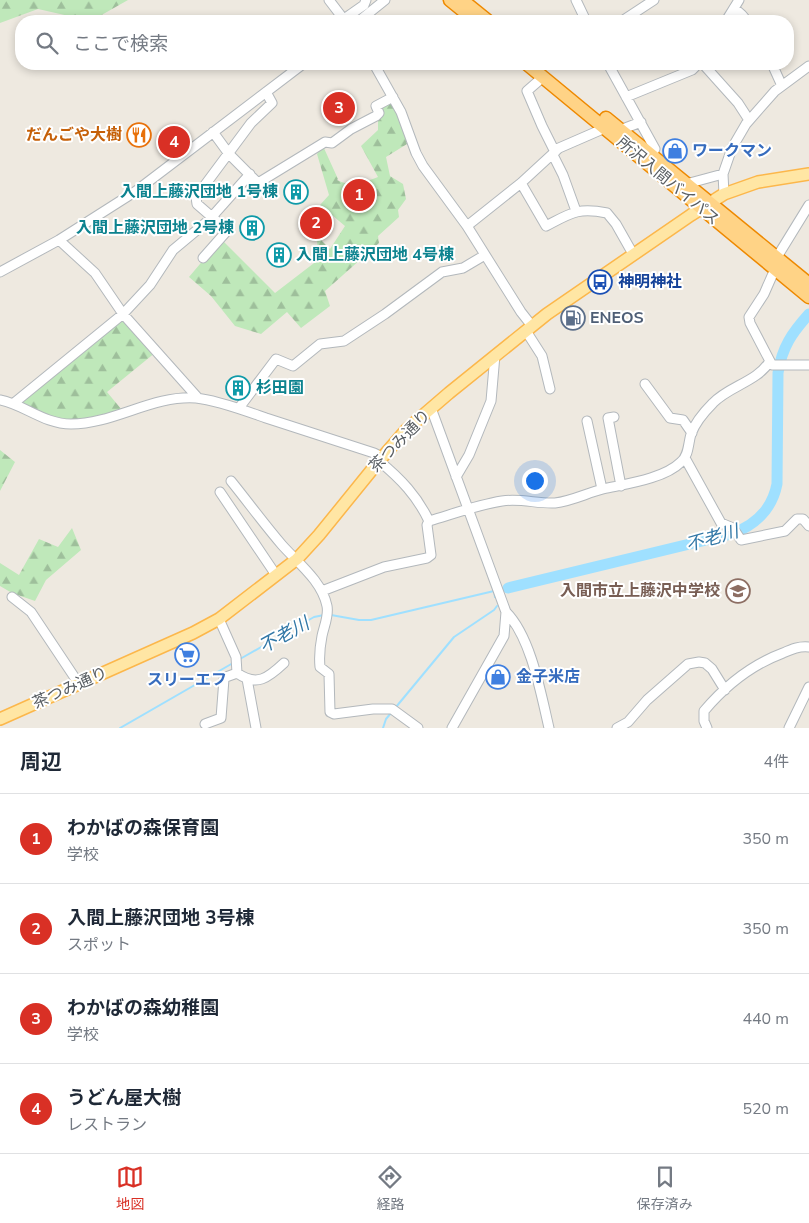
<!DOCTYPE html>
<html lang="ja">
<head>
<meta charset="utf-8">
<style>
  :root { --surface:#fff; --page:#f6f6f7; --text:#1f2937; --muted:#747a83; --line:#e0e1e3; --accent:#d93025 }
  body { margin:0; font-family:"Nunito Sans","Noto Sans JP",sans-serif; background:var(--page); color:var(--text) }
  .you { position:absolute; left:534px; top:480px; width:18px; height:18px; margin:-12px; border:4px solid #fff; border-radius:50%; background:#1a73e8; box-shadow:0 0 0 8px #1a73e833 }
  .badge { display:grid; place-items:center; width:32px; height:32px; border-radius:50%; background:var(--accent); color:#fff; font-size:16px; font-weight:700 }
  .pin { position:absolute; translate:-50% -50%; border:2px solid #fff; box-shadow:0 1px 5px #0006 }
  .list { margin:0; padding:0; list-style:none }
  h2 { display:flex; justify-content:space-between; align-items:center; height:65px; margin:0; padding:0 20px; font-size:21px }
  h2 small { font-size:16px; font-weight:400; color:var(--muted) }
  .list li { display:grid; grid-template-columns:32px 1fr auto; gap:15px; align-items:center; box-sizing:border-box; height:90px; padding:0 20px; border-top:1px solid var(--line) }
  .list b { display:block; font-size:19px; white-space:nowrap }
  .list p { margin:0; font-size:16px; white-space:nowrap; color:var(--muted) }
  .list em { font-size:16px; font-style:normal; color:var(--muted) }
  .icon { flex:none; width:28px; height:28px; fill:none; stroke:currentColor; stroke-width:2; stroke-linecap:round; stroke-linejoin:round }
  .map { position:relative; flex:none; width:809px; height:728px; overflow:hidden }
  .search { position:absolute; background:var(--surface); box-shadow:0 2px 8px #0003; left:15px; right:15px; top:15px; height:55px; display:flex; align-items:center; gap:12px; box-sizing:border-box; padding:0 18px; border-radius:20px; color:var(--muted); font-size:19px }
  .sheet { height:425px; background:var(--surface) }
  nav { display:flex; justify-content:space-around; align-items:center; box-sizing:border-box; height:70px; border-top:1px solid var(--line); background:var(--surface); font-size:14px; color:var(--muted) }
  nav a { display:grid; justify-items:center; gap:2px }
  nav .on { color:var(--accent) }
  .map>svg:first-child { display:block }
  .forest { fill:url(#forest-firs) }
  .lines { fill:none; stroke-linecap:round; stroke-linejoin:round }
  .stream { stroke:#9fe0ff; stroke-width:2 }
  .river { stroke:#9fe0ff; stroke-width:11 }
  .minor-casing { stroke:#b3b8bc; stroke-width:11 }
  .major-casing { stroke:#fcb74b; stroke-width:14 }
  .highway-casing { stroke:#ee8900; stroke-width:15 }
  .minor { stroke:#fff; stroke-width:9 }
  .major { stroke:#ffe6a4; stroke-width:11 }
  .highway { stroke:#ffd386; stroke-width:12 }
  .labels { text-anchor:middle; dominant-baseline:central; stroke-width:4; stroke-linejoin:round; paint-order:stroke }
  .food-label { font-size:16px; font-weight:bold; fill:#c56008; stroke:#fff; text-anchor:end }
  .shop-label { font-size:16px; font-weight:bold; fill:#366cbe; stroke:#fff; text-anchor:start }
  .street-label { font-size:16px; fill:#595e63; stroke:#fff }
  .culture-label { font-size:16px; font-weight:bold; fill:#0d838f; stroke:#fff; text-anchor:end }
  .transit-label { font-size:16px; font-weight:bold; fill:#164399; stroke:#fff; text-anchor:start }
  .service-label { font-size:16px; font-weight:bold; fill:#4e5e75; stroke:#fff; text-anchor:start }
  .education-label { font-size:16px; font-weight:bold; fill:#785e54; stroke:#fff; text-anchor:end }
  .water-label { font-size:18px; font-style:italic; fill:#3177a6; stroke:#fff }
</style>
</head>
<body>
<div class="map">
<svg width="809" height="728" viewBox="0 0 809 728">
  <defs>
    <pattern id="forest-firs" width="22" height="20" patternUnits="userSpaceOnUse" patternTransform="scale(1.25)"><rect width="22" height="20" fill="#bfe8ba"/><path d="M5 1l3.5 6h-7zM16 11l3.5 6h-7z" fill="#9ebf9b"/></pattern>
  </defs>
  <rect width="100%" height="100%" fill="#eee9e0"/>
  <path class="forest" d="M 0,0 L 128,0 L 91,21 L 38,9 L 0,23 Z
    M 389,97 L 400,117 L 407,144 L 386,157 L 390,176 L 403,184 L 406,199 L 398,210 L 399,217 L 378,236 L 379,243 L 325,291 L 330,306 L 301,328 L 287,312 L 261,334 L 235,326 L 211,296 L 189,277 L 221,239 L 275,293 L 318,260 L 317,236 L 330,249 L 345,226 L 320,205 L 329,195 L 317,154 L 323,146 L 338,179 L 337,180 C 354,188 361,183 378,177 L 361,146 L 378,130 L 378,116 Z
    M 123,309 L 156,352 L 107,392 L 122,410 C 101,415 74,425 52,418 C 39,414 26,405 13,399 Z
    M 0,450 L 15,462 L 0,491 Z
    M 72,528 L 81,550 L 46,580 L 35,601 L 12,593 L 0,586 L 0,563 L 19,575 L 39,539 L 58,547 Z"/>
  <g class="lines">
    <path class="stream" d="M 331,615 L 359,620 L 371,620 L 494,591 L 495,597
      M 240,659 L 314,617 L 324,615
      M 396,707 L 454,637 L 494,610 L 497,606
      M 120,728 L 233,663
      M 383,728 L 386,719 L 391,713"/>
    <path class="river" d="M 508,588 L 731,534 C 754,526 772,510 777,484 L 778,373 C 782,347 792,333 809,314"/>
    <g class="minor-casing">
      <path id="minor" d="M 329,0 L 345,21
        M 576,0 L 586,21
        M 734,8 L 742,15 L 747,21
        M 344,19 L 364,5 L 366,0
        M 359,21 L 385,0
        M 622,21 L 654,0
        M 726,21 L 739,0
        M 374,64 L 401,112 L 416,153 L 423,166 L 467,226 L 521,312 L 532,326
        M 608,64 L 655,149 L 651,156
        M 703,64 L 738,103 L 749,120
        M 772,64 L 782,86
        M 543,77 L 527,91 L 542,126 L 555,152
        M 626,97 L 692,70 L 698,64
        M 620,130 L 641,122
        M 213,132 L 229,154 L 258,183 L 325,142 L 332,143 L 351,129 L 376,116 L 379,113 L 376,106 L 393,97
        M 553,155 L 563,175 L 576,211
        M 521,183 L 546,226 C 571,213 578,207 607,213 L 616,224 L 633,254
        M 686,184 L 723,174
        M 724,194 L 723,174 L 732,148 L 746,124 L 775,91 L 809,66
        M 467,226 L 521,183 L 559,148 L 605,128
        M 59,240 L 95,273 L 123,314 L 198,398
        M 777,257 L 809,205
        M 203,258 L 226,232 L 220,224 L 197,204 L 196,197 L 251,123 L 272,103 L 266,92
        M 775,269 L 764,294 L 749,317 L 750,323 L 772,365 L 809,365
        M 0,272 L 59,240 L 136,191 L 303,64
        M 526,331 L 542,356 L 550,389
        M 645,384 L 670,418 L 683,420 L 692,433
        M 0,400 C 25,405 44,424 71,424 C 114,424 152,395 196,398 C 217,400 246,411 266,418 C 302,430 338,441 374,453 L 382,457
        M 14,403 L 123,314 L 150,285 L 173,250 L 209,220 L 250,174
        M 239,408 L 276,359 L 293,366 L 320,344 L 344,341 L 385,314 L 442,272 L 463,268 L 485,255
        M 431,408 L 506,612 L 504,636 L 452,728
        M 614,417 L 608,418 L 621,486
        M 587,421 L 602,489
        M 685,458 L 721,523 L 733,528 L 741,540 L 785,531 L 797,519 L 803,519 L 809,526
        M 456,477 L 469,455 L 491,401 L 495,355
        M 231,481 C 248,502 264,524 282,545 C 298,563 322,581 327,606 C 329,616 324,626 322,636 C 320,646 319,657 320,667 L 329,674 L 330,712 L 334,714 L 373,709 L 392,709 L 418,728
        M 220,492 L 276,575
        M 429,521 C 453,514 477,505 502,501 C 520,498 538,504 555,503 C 572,501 587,493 603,489 C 625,484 664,479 681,462 C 689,455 688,444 691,434 C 695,423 704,412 713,403 C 729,386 757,382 770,361
        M 322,591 L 384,567 L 427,558 L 431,555 L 427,525 L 429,521 C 417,496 401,479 379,461
        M 12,597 L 31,612 L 79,684
        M 506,612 C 531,637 541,694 549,728
        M 219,619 L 236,657 L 237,673 C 257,687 268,678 284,663
        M 247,679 L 256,728
        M 205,724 L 221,718 L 224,679 L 226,677 L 237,673
        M 617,728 L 628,722 L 647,700 L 688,664 L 699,662 L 705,663 L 712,669 L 725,690
        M 707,728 L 704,721 L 704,711 C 726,685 751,665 783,653 C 792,649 799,646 809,647
        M 789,728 L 809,687"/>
    </g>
    <g class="major-casing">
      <path id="major" d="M 0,719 L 193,633 L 219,619 L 297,559 L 319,535 L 379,461 L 406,430 L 449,393 L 547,314 L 691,215 L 724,194 L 758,182 L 809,174"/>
    </g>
    <g class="highway-casing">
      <path id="highway" d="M 450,0 L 466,13
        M 462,0 L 488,21
        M 527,64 L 809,297
        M 606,118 L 809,284"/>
    </g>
    <use href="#minor" class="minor"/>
    <use href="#major" class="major"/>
    <use href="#highway" class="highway"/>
  </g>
  <defs>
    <g id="restaurant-ring" transform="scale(1.25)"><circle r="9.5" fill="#fff" stroke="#e8710a" stroke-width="1.5"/><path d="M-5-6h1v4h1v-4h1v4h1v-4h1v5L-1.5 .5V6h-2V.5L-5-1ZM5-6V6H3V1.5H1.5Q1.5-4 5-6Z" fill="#e8710a"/></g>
    <g id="shop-ring" transform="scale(1.25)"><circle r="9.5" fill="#fff" stroke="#3f7fe0" stroke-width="1.5"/><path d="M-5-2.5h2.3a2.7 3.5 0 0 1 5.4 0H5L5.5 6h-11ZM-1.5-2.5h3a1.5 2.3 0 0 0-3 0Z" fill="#3f7fe0"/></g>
    <g id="building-ring" transform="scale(1.25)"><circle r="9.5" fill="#fff" stroke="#0f9aa8" stroke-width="1.5"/><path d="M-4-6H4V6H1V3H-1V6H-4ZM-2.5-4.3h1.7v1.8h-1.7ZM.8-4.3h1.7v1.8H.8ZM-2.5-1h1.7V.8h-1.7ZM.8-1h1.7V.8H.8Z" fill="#0f9aa8"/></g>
    <g id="bus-ring" transform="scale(1.25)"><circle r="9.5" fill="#fff" stroke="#1a4fb4" stroke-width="1.5"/><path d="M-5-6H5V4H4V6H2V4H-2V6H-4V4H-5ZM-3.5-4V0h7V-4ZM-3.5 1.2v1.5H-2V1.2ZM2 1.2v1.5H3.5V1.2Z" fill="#1a4fb4"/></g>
    <g id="fuel-ring" transform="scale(1.25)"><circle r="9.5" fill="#fff" stroke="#5c6f8a" stroke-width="1.5"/><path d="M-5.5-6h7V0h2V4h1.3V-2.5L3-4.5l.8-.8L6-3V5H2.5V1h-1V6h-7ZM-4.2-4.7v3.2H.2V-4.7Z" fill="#5c6f8a"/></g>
    <g id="school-ring" transform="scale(1.25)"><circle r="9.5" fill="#fff" stroke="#8d6e63" stroke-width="1.5"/><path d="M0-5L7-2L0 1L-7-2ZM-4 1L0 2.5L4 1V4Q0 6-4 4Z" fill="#8d6e63"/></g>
    <g id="supermarket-ring" transform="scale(1.25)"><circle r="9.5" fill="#fff" stroke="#3f7fe0" stroke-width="1.5"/><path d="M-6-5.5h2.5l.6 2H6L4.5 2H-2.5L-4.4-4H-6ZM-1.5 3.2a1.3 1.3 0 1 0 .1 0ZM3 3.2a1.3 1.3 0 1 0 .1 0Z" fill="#3f7fe0"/></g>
  </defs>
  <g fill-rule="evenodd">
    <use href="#restaurant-ring" x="139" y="135"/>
    <use href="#shop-ring" x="675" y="151"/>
    <use href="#building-ring" x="296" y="192"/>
    <use href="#building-ring" x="252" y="228"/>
    <use href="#building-ring" x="279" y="255"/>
    <use href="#bus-ring" x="600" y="282"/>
    <use href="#fuel-ring" x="573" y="318"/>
    <use href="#building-ring" x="238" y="388"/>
    <use href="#school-ring" x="738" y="591"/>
    <use href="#supermarket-ring" x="187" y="655"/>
    <use href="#shop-ring" x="498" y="677"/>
  </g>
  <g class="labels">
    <g class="food-label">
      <text x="122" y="135">だんごや大樹</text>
    </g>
    <g class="shop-label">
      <text x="692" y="151">ワークマン</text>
      <text x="516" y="677">金子米店</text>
      <text x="187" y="680" text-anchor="middle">スリーエフ</text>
    </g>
    <g class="street-label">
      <text transform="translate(668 181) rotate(40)">所沢入間バイパス</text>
      <text transform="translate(400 441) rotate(-46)">茶つみ通り</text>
      <text transform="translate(70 688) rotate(-24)">茶つみ通り</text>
    </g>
    <g class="culture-label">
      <text x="278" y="192">入間上藤沢団地 1号棟</text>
      <text x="234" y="228">入間上藤沢団地 2号棟</text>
      <text x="296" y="255" text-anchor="start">入間上藤沢団地 4号棟</text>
      <text x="256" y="388" text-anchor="start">杉田園</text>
    </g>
    <g class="transit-label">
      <text x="618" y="282">神明神社</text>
    </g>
    <g class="service-label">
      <text x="590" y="318">ENEOS</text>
    </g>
    <g class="education-label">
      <text x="720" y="591">入間市立上藤沢中学校</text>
    </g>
    <g class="water-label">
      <text transform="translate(712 538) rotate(-16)">不老川</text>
      <text transform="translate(284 635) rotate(-29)">不老川</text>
    </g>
  </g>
</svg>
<div class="you"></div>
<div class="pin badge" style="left:359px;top:195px">1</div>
<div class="pin badge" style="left:316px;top:223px">2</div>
<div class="pin badge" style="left:339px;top:108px">3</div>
<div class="pin badge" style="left:174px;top:142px">4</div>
<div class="search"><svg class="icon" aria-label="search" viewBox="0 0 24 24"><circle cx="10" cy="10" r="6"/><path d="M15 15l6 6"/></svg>ここで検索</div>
</div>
<section class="sheet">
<h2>周辺<small>4件</small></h2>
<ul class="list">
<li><span class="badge">1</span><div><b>わかばの森保育園</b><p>学校</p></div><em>350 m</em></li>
<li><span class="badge">2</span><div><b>入間上藤沢団地 3号棟</b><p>スポット</p></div><em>350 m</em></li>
<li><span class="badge">3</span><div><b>わかばの森幼稚園</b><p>学校</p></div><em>440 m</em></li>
<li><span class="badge">4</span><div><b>うどん屋大樹</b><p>レストラン</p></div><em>520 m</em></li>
</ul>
</section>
<nav>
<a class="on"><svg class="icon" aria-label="map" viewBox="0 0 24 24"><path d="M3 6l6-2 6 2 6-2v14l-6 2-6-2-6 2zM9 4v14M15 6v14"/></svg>地図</a>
<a><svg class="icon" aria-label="directions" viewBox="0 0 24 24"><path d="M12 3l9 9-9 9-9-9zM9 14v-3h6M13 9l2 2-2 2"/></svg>経路</a>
<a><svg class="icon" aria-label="saved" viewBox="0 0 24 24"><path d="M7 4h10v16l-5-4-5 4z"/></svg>保存済み</a>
</nav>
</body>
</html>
